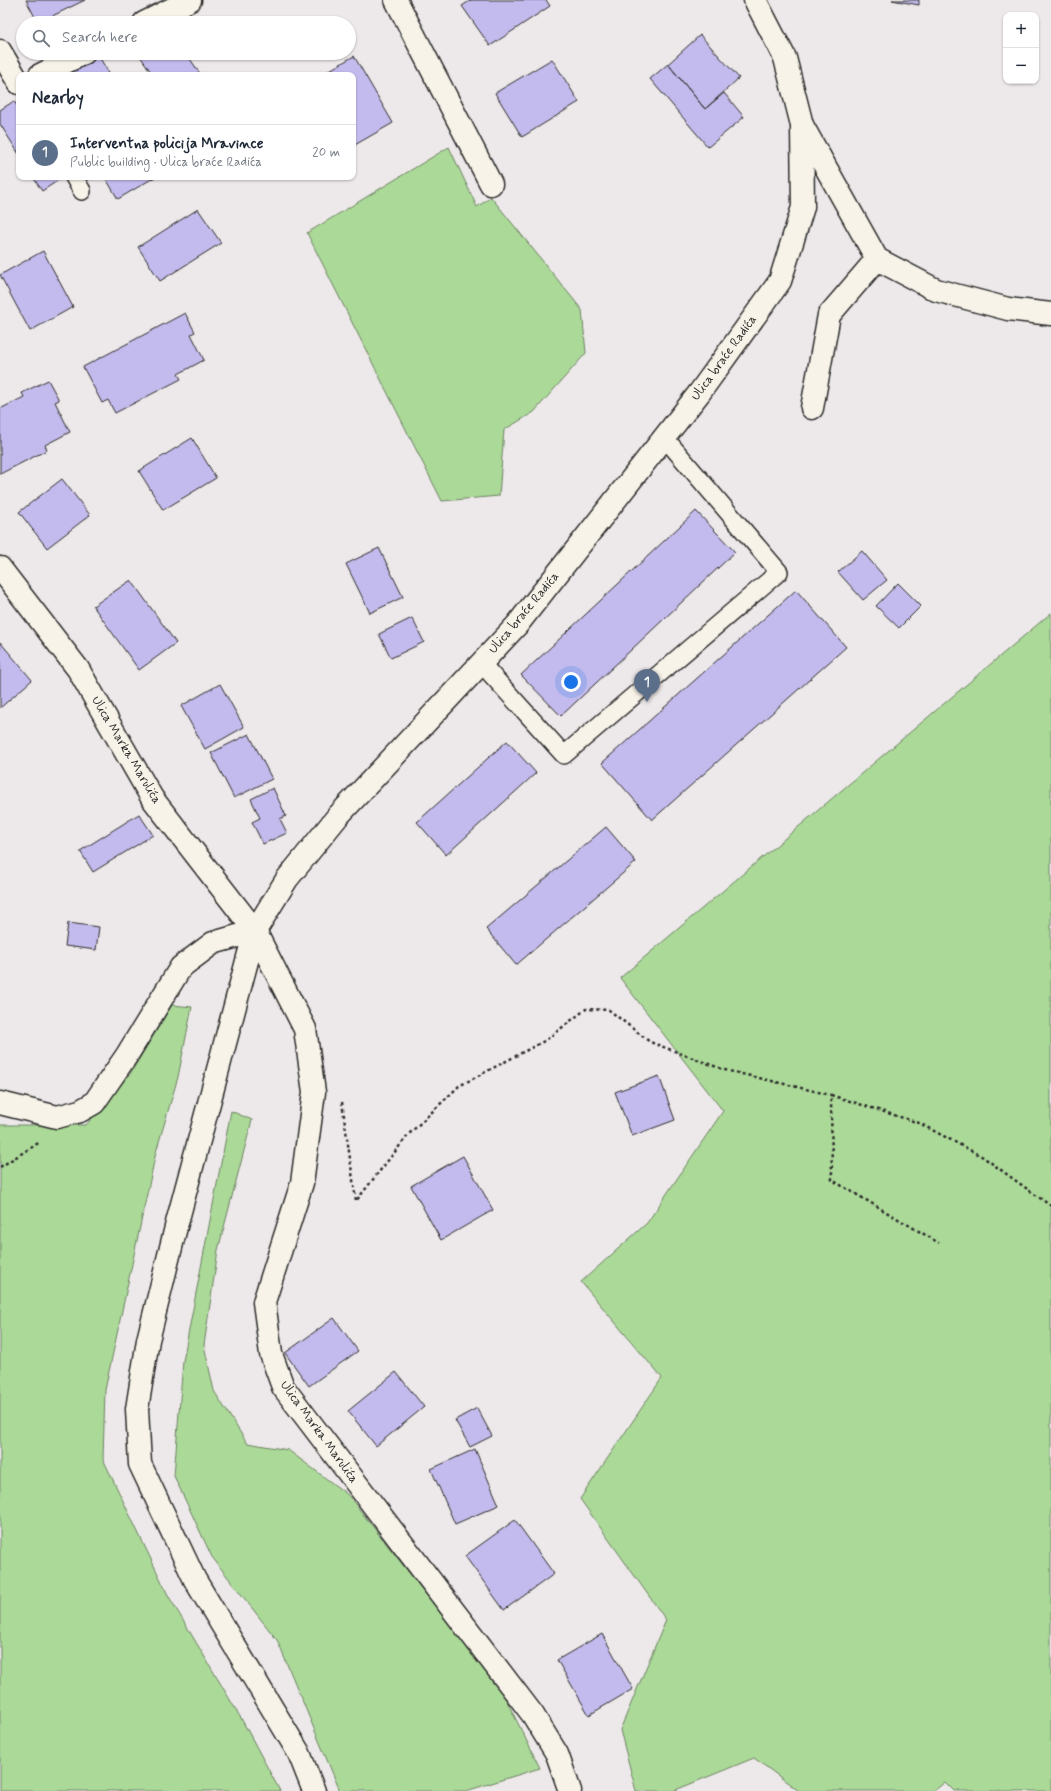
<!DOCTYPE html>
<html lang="en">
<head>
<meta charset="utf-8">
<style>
  :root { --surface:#fff; --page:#f2f2f3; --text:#1f2937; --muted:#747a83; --line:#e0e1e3; --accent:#1a73e8 }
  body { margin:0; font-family:Mynerve,sans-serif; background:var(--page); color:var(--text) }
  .controls { position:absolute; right:12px; top:12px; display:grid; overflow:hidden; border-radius:8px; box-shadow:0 1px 3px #0004 }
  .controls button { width:36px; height:36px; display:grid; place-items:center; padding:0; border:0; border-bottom:1px solid var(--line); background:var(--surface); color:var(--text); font:20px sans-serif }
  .you { position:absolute; left:571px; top:682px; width:14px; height:14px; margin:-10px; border:3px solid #fff; border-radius:50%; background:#1a73e8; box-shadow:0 0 0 6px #1a73e833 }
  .badge { display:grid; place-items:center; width:26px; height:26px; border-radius:50%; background:var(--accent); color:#fff; font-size:13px; font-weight:700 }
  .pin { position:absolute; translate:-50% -33px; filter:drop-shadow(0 1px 2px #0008) }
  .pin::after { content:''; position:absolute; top:21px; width:14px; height:12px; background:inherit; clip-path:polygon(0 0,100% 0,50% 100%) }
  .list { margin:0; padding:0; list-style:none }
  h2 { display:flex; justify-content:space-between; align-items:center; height:52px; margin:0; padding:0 16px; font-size:17px }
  h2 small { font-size:13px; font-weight:400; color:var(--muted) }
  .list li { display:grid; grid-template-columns:26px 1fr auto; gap:12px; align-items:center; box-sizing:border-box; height:56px; padding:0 16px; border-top:1px solid var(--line) }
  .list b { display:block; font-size:15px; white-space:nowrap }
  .list p { margin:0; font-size:13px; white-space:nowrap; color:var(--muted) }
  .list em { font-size:13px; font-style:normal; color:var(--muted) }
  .icon { flex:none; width:22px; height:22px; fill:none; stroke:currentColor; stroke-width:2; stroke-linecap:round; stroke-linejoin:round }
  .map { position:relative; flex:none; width:1051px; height:1791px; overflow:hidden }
  .search { position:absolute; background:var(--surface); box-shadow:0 1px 3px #0004; left:16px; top:16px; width:340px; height:44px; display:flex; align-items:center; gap:10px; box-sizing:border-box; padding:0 14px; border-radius:22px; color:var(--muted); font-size:15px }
  .panel { position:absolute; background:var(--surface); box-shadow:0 1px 3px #0004; left:16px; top:72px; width:340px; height:108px; border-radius:8px }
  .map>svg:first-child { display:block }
  .green { fill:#abd998; stroke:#6b8262 }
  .building { fill:#c3bbed; stroke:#2b2b2b }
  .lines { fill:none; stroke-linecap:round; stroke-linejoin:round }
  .lane-casing { stroke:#2b2b2b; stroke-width:20 }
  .street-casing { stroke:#2b2b2b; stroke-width:25 }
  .secondary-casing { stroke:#2b2b2b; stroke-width:25 }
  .path { stroke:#2b2b2b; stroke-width:2.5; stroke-dasharray:3 3; stroke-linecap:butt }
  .lane { stroke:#f7f3e8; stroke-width:17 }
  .street { stroke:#f7f3e8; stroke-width:22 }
  .secondary { stroke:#f7f3e8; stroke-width:22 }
  .labels { text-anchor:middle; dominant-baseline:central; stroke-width:3; stroke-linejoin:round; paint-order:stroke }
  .street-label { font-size:13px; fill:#2b2b2b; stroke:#f7f3e8 }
</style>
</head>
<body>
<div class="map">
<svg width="1051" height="1791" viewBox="0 0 1051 1791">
  <rect width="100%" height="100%" fill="#ede8e9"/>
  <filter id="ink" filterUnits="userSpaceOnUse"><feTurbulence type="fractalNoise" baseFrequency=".025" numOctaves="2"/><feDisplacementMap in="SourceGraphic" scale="8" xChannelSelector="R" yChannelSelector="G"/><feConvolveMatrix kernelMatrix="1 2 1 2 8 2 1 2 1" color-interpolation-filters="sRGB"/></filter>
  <g filter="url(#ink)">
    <path class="green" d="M 449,147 L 477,207 L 491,197 L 582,310 L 586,353 L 534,412 L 504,430 L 499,496 L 442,501 L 307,233 Z
      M 1051,613 L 1051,1791 L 954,1791 L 945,1782 L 934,1791 L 799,1791 L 754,1758 L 673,1791 L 636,1791 L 620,1730 L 666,1620 L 580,1499 L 662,1378 L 581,1282 L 647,1223 L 723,1111 L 620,978 Z
      M 172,1005 L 192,1007 L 178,1077 L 156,1152 L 105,1390 L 103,1459 L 168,1595 L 242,1720 L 280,1791 L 0,1791 L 0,1125 L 86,1125 L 130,1074 Z
      M 231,1111 L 252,1120 L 218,1250 L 204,1345 L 214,1391 L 247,1443 L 288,1450 L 348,1495 L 502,1691 L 540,1768 L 466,1791 L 340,1791 L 277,1640 L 212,1557 L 174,1476 L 183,1361 Z"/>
    <path class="building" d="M 26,0 L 85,0 L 38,23 Z
      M 471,0 L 546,0 L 550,6 L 490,46 L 462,6 Z
      M 892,0 L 919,0 L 919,5 Z
      M 700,35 L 739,78 L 705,109 L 668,64 Z
      M 144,53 L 186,53 L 201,75 L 153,75 L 140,56 Z
      M 98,55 L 110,75 L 63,75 Z
      M 354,56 L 393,123 L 353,146 L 353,75 L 321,75 Z
      M 552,59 L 579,102 L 522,137 L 495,93 Z
      M 668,64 L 705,109 L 724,93 L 744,117 L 708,147 L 650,79 Z
      M 14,101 L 19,109 L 19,154 L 0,124 L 0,110 Z
      M 33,177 L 62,177 L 62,178 L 42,191 Z
      M 105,177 L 155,177 L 118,199 Z
      M 198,209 L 221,243 L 160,281 L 138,247 Z
      M 43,251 L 73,307 L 30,331 L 0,275 Z
      M 185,313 L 195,332 L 191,334 L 204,360 L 178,374 L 181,379 L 115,413 L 108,400 L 102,403 L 83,367 Z
      M 48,380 L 59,400 L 55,402 L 70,432 L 45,445 L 47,450 L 0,474 L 0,409 L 24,397 L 22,393 Z
      M 192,438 L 216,478 L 163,510 L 139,471 Z
      M 62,479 L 90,515 L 47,548 L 19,512 Z
      M 696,511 L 735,552 L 561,716 L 521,675 Z
      M 379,548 L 403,597 L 370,613 L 346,564 Z
      M 862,551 L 887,580 L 863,600 L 838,572 Z
      M 131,580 L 176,643 L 139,670 L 93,606 Z
      M 898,583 L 921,606 L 899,628 L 876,606 Z
      M 796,590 L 846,647 L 652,820 L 602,763 Z
      M 412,618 L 424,642 L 391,658 L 379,634 Z
      M 0,642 L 32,680 L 0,708 Z
      M 220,684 L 244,727 L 205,749 L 181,706 Z
      M 249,734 L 272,779 L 234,798 L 211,753 Z
      M 507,741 L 536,773 L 446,855 L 417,822 Z
      M 273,788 L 286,816 L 280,819 L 287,833 L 263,844 L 252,822 L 260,818 L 251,799 Z
      M 139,814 L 153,835 L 93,872 L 80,851 Z
      M 606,827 L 636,862 L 516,965 L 486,929 Z
      M 68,923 L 99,927 L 96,950 L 65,946 Z
      M 659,1076 L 675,1120 L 632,1136 L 615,1092 Z
      M 463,1156 L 493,1210 L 441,1240 L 411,1186 Z
      M 334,1318 L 358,1351 L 309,1386 L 285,1353 Z
      M 396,1372 L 424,1407 L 376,1446 L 348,1411 Z
      M 477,1408 L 492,1436 L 470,1447 L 455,1420 Z
      M 475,1449 L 499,1505 L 455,1524 L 431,1469 Z
      M 515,1520 L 554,1574 L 504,1610 L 465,1556 Z
      M 602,1634 L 633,1689 L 589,1715 L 557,1660 Z"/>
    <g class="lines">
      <g class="lane-casing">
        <path id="lane" d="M 74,177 L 82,191
          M 481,663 L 564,755 L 779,572 L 664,437"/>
      </g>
      <g class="street-casing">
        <path id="street" d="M 396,0 L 491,184
          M 144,23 L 190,0
          M 0,51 L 19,83
          M 40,75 L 84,53
          M 802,125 L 877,259 L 936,290 L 1008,309 L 1051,314
          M 812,408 L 829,315 L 877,259
          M 0,568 L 78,669 L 152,798 L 255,931
          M 255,931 L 178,1219 L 148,1340 L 137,1409 L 140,1464 L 195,1580 L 299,1753 L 314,1791
          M 0,1103 L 57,1117 L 80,1111 L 94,1103 L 127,1055 L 181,967 L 213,943 L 255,931"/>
      </g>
      <g class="secondary-casing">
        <path id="secondary" d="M 570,1791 L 557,1754 L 533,1715 L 283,1387 L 271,1354 L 264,1302 L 302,1183 L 314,1092 L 305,1029 L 255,931 L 287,879 L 338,816 L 517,625 L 700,392 L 780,281 L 803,207 L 802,125 L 785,58 L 755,0"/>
      </g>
      <path class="path" d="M 831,1095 L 919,1123 L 983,1157 L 1051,1206
        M 342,1102 L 356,1201 L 409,1134 L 459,1086 L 546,1040 L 586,1009 L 609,1010 L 650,1042 L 725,1070 L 831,1095 L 832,1180 L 939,1243
        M 0,1167 L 40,1142"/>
      <use href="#lane" class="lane"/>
      <use href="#street" class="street"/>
      <use href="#secondary" class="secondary"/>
    </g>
  </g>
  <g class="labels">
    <g class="street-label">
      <text transform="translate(724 358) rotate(-54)">Ulica braće Radića</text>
      <text transform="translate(524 613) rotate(-50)">Ulica braće Radića</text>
      <text transform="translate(126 750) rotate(59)">Ulica Marka Marulića</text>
      <text transform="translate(319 1432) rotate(54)">Ulica Marka Marulića</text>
    </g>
  </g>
</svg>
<div class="controls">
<button>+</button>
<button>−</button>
</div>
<div class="you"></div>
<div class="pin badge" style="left:647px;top:702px;background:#5c6f8a">1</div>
<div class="search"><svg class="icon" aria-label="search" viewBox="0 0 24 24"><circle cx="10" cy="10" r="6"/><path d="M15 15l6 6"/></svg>Search here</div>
<section class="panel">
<h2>Nearby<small></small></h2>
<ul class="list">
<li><span class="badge" style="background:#5c6f8a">1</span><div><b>Interventna policija Mravince</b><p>Public building · Ulica braće Radića</p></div><em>20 m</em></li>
</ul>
</section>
</div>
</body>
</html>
